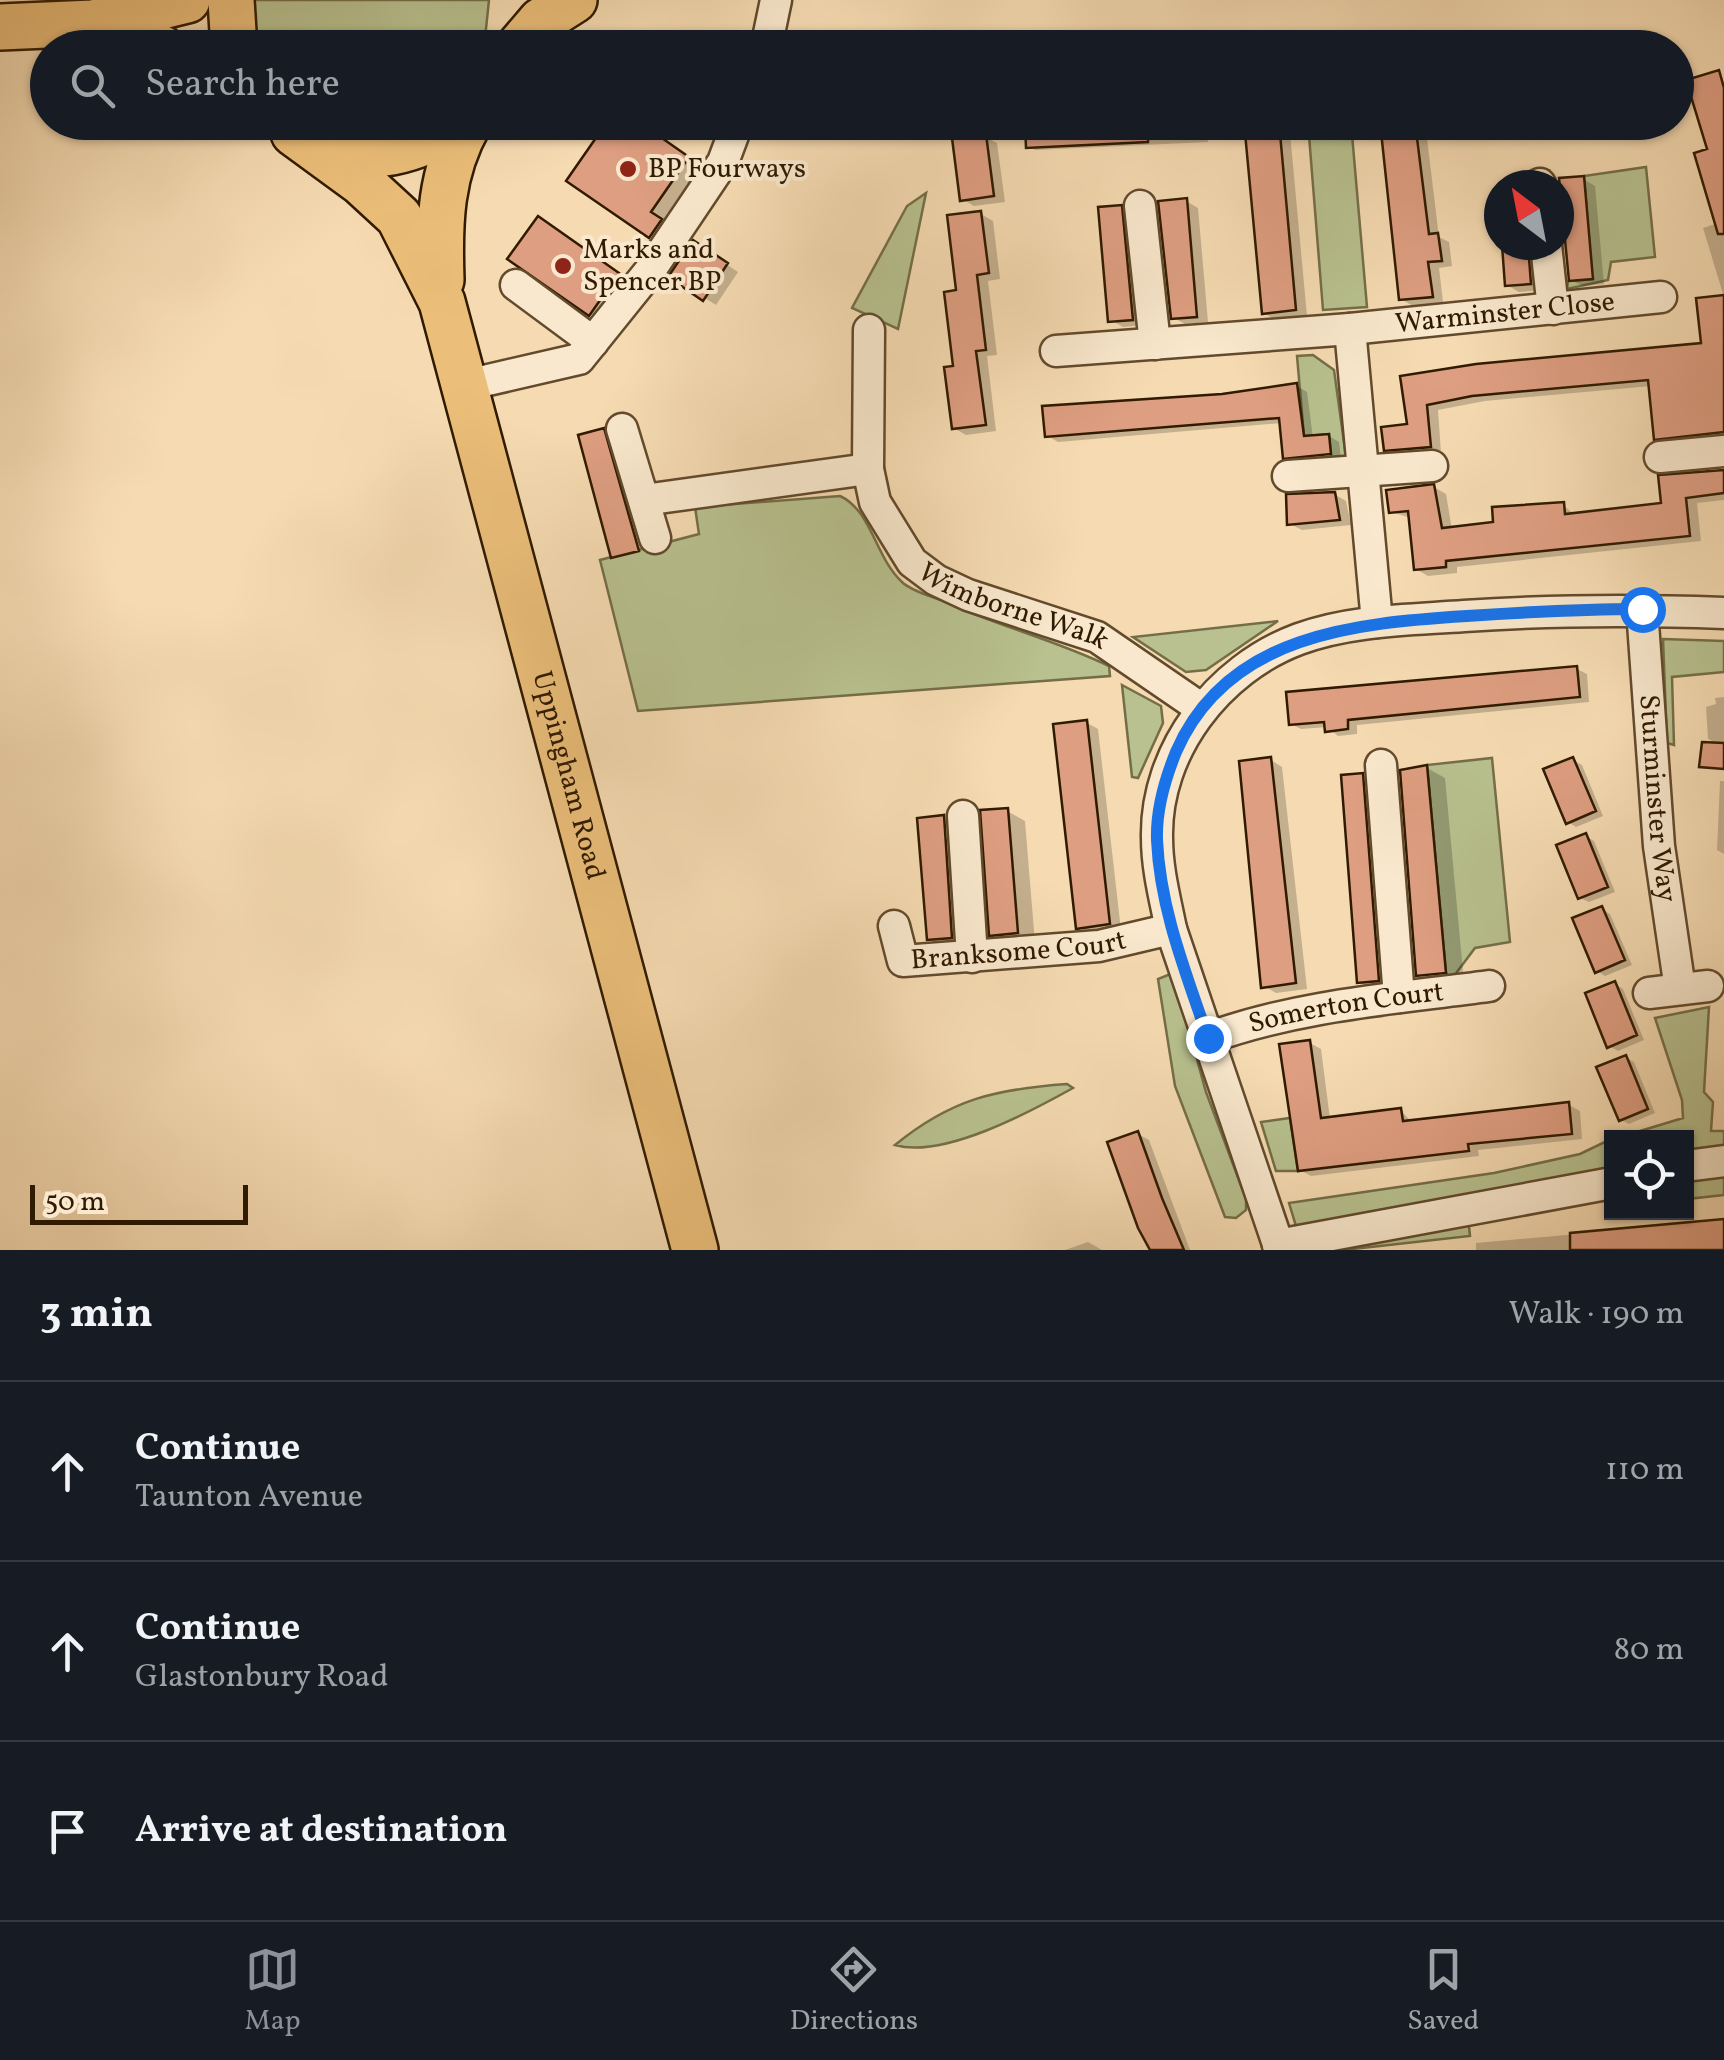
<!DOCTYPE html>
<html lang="en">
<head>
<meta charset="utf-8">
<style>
  :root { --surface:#171b24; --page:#242831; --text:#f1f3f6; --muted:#9ea1a6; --line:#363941; --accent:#8c9099 }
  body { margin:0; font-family:Vollkorn,serif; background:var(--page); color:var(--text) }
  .controls { position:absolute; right:30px; bottom:30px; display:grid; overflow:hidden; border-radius:0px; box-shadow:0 2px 8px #0004 }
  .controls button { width:90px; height:90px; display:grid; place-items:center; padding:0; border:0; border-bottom:2px solid var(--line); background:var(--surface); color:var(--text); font:50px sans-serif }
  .compass { position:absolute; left:1484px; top:170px; width:90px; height:90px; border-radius:50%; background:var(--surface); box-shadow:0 2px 8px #0004; rotate:328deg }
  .scale { position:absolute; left:30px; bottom:25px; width:218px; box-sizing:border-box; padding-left:10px; border:5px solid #301a00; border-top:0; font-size:28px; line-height:35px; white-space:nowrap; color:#301a00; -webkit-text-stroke:8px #f9e8cd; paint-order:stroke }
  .stop { position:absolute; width:30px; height:30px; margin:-22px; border:8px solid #1a73e8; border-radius:50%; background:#fff }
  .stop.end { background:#1a73e8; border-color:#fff; box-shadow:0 2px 10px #0008 }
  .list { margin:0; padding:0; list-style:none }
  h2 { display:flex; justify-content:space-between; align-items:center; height:130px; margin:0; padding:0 40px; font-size:42px }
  h2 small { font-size:32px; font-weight:400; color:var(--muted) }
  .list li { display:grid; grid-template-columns:65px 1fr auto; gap:30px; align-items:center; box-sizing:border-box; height:180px; padding:0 40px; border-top:2px solid var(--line) }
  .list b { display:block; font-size:38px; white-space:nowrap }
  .list p { margin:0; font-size:32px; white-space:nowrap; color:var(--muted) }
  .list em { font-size:32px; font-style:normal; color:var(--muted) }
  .icon { flex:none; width:55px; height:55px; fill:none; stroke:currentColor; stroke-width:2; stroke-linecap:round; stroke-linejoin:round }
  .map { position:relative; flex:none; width:1724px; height:1250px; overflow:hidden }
  .search { position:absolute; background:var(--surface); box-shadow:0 2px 8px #0004; left:30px; right:30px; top:30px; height:110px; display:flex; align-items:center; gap:25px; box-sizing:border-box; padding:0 35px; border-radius:55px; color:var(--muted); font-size:38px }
  .sheet { height:670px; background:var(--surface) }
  nav { display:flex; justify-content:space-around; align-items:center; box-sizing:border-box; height:140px; border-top:2px solid var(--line); background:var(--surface); font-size:28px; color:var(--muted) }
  nav a { display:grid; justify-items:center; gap:5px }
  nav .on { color:var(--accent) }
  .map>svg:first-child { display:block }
  .green { fill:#b8c18f; stroke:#746e48; stroke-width:2.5 }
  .shadow { fill:#0003 }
  .building { fill:#de9e81; stroke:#301a00; stroke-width:2.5 }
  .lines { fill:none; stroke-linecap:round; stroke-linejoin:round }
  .minor-casing { stroke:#624a2c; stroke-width:35 }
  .highway-casing { stroke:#301a00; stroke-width:50 }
  .minor { stroke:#f9e8cd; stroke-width:30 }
  .highway { stroke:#ebbe79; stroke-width:45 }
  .route { stroke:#1a73e8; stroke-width:12 }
  .poi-dot { fill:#8f2418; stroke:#f9e8cd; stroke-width:4 }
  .labels { text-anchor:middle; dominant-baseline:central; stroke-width:8; stroke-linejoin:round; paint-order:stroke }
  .poi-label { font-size:28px; fill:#301a00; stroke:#f9e8cd; text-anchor:start }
  .street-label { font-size:28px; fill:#301a00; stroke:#f9e8cd }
</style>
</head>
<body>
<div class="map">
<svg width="1724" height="1250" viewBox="0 0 1724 1250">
  <rect width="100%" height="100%" fill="#f6dbb2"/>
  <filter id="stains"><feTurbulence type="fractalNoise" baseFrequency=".002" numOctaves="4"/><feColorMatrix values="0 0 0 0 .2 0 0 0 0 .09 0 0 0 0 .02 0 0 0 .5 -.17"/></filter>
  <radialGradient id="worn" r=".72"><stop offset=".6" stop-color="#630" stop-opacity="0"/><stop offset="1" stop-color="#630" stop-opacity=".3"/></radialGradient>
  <path class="green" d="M 251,0 L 489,0 L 484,48 L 254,47 Z
    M 1308,123 L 1351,123 L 1367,307 L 1323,310 Z
    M 1646,167 L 1655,257 L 1611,262 L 1608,280 L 1567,289 L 1568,281 L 1592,279 L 1584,176 Z
    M 926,193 L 898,329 L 852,308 L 907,206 Z
    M 1313,355 L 1334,370 L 1347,464 L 1331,458 L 1329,434 L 1304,436 L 1297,356 Z
    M 840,496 C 872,511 875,557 902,582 C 911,591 931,596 943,601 C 998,626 1055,640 1109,666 L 1110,676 L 638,711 L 600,560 L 699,534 L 695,507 Z
    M 1278,621 L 1206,670 L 1186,672 L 1133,637 Z
    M 1663,639 L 1724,641 L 1724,672 L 1672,677 L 1674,745 L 1667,743 Z
    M 1122,685 L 1161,706 L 1163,723 L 1138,778 L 1132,777 Z
    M 1492,758 L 1510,942 L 1475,948 L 1451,980 L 1446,973 L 1427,765 Z
    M 1173,973 L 1206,1092 L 1246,1199 L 1246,1210 L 1236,1218 L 1225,1217 L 1175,1086 L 1158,979 Z
    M 1709,1007 L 1704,1092 L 1713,1102 L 1711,1131 L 1724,1131 L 1724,1158 L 1687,1161 L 1686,1138 L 1617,1138 L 1683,1118 L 1682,1100 L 1655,1018 Z
    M 1067,1084 L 1073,1088 C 1030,1112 943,1159 895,1145 C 951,1099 996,1089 1067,1084 Z
    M 1290,1118 L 1298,1171 L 1276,1171 L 1261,1122 Z
    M 1611,1139 L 1611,1176 L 1299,1236 L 1289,1203 L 1494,1173 L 1580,1154 Z
    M 1724,1171 L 1724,1195 L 1687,1199 L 1687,1173 Z
    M 1468,1217 L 1470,1236 L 1344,1250 L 1304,1250 Z"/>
  <path class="shadow" d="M 638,122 L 706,169 L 668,247 L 570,181 Z
    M 1027,122 L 1207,122 L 1208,142 L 1035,150 L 1029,147 Z
    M 1246,122 L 1289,122 L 1307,316 L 1276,320 L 1264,313 Z
    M 1383,122 L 1425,122 L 1439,237 L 1449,242 L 1452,266 L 1439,268 L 1443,302 L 1413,306 L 1401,299 Z
    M 985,137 L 997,143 L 1005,202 L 974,206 L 962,199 Z
    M 1583,179 L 1595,186 L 1604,284 L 1583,286 L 1571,280 L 1564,233 L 1559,232 L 1559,191 L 1561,182 Z
    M 1186,201 L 1198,208 L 1208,322 L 1185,324 L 1174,318 Z
    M 1121,207 L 1133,214 L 1144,325 L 1123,327 L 1111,320 Z
    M 981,214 L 993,221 L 1000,279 L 988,281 L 997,355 L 987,356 L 996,431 L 966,435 L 954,428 L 959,292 Z
    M 1724,221 L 1724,297 L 1703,228 Z
    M 556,229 L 636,286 L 608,324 L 590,314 Z
    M 1504,245 L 1540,245 L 1542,290 L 1519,292 L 1507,285 Z
    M 705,250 L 738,272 L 716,305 L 671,277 Z
    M 1724,298 L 1724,438 L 1668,445 L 1656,438 L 1651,386 L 1485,401 L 1438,410 L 1441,453 L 1398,456 L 1386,449 L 1410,427 L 1403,378 L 1704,346 Z
    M 1297,386 L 1307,392 L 1313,438 L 1329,436 L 1339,442 L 1341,459 L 1295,463 L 1285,457 L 1282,423 L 1058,442 L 1048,436 L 1223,396 Z
    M 603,431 L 608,434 L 641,548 L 614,555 Z
    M 1724,471 L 1724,500 L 1697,503 L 1701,541 L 1457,567 L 1457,573 L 1428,576 L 1416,569 L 1411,518 L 1391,512 L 1434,487 L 1446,494 L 1452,530 L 1496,525 L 1563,505 L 1575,515 L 1664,505 Z
    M 1334,494 L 1346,501 L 1351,525 L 1302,530 L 1290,524 Z
    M 1577,669 L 1587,674 L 1589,702 L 1357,725 L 1357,734 L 1338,736 L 1327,727 L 1301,729 L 1291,724 Z
    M 1724,697 L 1724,742 L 1716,743 L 1708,739 L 1706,707 L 1716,704 L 1715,698 Z
    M 1087,723 L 1098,729 L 1121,930 L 1090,934 L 1078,927 Z
    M 1271,760 L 1282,767 L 1307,989 L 1276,993 L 1264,986 Z
    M 1573,760 L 1582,765 L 1603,816 L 1576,827 L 1568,822 Z
    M 1427,768 L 1445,778 L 1464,982 L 1437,985 L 1419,975 Z
    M 1362,775 L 1380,786 L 1396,990 L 1377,992 L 1359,982 Z
    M 1720,781 L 1724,781 L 1724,854 L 1717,850 Z
    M 1007,811 L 1025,821 L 1035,943 L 1010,945 L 992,934 Z
    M 944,818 L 956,825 L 963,944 L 941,946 L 929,939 Z
    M 1586,836 L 1594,841 L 1615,892 L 1589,902 L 1580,898 Z
    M 1602,909 L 1610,914 L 1632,965 L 1605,976 L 1597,971 Z
    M 1615,984 L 1623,989 L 1644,1040 L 1618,1051 L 1609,1046 Z
    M 1310,1043 L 1321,1049 L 1330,1119 L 1401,1111 L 1412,1122 L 1569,1105 L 1580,1111 L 1582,1139 L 1478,1150 L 1479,1156 L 1311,1176 L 1300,1170 Z
    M 1625,1057 L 1634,1062 L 1655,1113 L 1629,1124 L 1621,1120 Z
    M 1138,1134 L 1149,1140 L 1190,1250 L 1150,1250 Z
    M 1724,1221 L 1724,1250 L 1476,1250 L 1476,1243 Z
    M 1088,1242 L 1102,1250 L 1065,1250 Z"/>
  <path class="building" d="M 1719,70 L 1724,88 L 1724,234 L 1718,234 L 1694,153 L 1707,149 L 1686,80 Z
    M 607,122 L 639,122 L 689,157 L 651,212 L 662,219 L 649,238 L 566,181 Z
    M 1025,122 L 1148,122 L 1148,142 L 1026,148 Z
    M 1244,122 L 1279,122 L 1296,310 L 1262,314 Z
    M 1380,122 L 1415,122 L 1429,234 L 1438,233 L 1442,261 L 1428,262 L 1433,297 L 1399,300 Z
    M 986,134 L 994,196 L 960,201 L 952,138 Z
    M 1584,176 L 1593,279 L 1569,281 L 1559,178 Z
    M 1187,198 L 1197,317 L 1171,319 L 1158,201 Z
    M 1122,205 L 1133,320 L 1108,322 L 1098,207 Z
    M 981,211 L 989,273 L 977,275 L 986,350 L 976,351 L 986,425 L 952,429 L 944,367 L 953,366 L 944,292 L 956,290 L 947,215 Z
    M 538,216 L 619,273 L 589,316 L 507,259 Z
    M 693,240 L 728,263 L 703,301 L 668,277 Z
    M 1502,245 L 1528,245 L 1531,284 L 1505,286 Z
    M 1724,295 L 1724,432 L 1654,440 L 1648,380 L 1472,396 L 1427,405 L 1431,447 L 1384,451 L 1381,427 L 1407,424 L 1400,376 L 1476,364 L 1701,343 L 1696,298 Z
    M 1297,383 L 1304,436 L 1329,434 L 1331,454 L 1283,459 L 1279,418 L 1045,437 L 1042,406 L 1222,394 Z
    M 604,428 L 639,551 L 611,558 L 578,435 Z
    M 1724,470 L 1724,493 L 1686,498 L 1690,536 L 1446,561 L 1446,567 L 1414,570 L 1408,511 L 1389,513 L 1386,490 L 1434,484 L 1442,528 L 1493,522 L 1492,507 L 1564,502 L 1565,514 L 1661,503 L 1658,475 Z
    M 1335,492 L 1340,520 L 1287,525 L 1286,494 Z
    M 1577,666 L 1580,697 L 1348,720 L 1348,729 L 1325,732 L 1324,722 L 1289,725 L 1286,692 Z
    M 1087,720 L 1110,924 L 1076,929 L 1053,724 Z
    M 1702,742 L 1724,743 L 1724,769 L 1699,767 Z
    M 1271,757 L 1296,983 L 1261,988 L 1239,761 Z
    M 1573,757 L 1596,811 L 1566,824 L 1543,769 Z
    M 1427,765 L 1446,973 L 1416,976 L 1400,770 Z
    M 1363,773 L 1379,981 L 1357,983 L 1341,775 Z
    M 1008,808 L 1018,933 L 989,936 L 980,810 Z
    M 944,815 L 952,938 L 927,940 L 917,818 Z
    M 1586,833 L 1608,887 L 1578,899 L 1556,845 Z
    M 1602,906 L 1625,960 L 1595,973 L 1572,918 Z
    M 1615,981 L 1637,1035 L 1607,1048 L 1585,993 Z
    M 1310,1040 L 1321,1118 L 1401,1108 L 1403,1121 L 1569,1102 L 1572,1134 L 1468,1144 L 1469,1151 L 1298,1171 L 1279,1044 Z
    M 1626,1055 L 1648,1109 L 1619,1121 L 1596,1067 Z
    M 1138,1131 L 1162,1198 L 1184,1250 L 1150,1250 L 1138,1228 L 1107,1142 Z
    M 1724,1219 L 1724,1250 L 1570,1250 L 1570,1233 Z"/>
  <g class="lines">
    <g class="minor-casing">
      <g id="minor">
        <path d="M 766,48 L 776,0"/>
        <path d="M 1540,184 L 1540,185"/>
        <path d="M 1140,206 L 1155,344"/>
        <path d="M 1546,245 L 1553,309"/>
        <path d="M 516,285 L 593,342"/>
        <path id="s1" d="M 869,330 L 868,469 L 875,502 L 912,562 L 936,580 L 968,595 L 1097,637 L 1202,709"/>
        <path d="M 1056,351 L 1350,329"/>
        <path d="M 462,386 L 579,359 L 649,272 L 723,162 L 738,122"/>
        <path d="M 622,429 L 655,538"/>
        <path d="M 1660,457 L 1724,451"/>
        <path d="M 1288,476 L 1432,466"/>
        <path d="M 644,500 L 868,469"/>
        <path id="s2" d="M 1642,609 L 1659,846 L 1680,989"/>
        <path id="s3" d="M 1377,622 L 1350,329 L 1661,297"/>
        <path d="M 1381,765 L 1399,997"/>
        <path d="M 963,816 L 972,957"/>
        <path id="s4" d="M 894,926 L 903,961 L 1099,946 L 1171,929"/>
        <path d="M 1649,993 L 1708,986"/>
        <path id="s5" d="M 1208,1038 C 1300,1005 1392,999 1489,986"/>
        <path d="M 1686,1166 L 1724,1161"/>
        <path d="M 1278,1245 L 1612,1183"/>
        <path d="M 1280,1250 L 1171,929 C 1165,899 1157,869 1157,838 C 1155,751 1218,669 1299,639 C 1351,620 1409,620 1464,616 C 1552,610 1637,610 1724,613"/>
      </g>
    </g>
    <g class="highway-casing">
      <g id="highway">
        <path d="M 231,0 L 234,48"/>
        <path d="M 95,23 L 161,48"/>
        <path d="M 0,27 L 93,23 L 187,0"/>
        <path d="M 518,48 L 541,21 L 574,0"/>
        <path id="s6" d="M 294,133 L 361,182 L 399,217 L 442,302 L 695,1250"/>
        <path d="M 320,145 C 367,165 419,151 459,122"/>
        <path d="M 441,280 C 439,223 440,173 469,122"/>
      </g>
    </g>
    <use href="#minor" class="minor"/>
    <use href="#highway" class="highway"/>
  </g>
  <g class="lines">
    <path class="route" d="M 1208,1038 C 1186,973 1160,909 1157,840 C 1156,810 1165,779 1176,752 C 1227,634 1356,623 1467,616 C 1526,612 1583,609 1642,609"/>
  </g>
  <g class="poi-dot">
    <circle cx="628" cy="169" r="10"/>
    <circle cx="563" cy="266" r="10"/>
  </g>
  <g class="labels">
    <g class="poi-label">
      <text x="648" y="169">BP Fourways</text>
      <text x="583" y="250">Marks and<tspan x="583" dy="32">Spencer BP</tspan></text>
    </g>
    <g class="street-label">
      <text stroke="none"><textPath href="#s3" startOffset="450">Warminster Close</textPath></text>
      <text stroke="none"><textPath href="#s1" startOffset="355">Wimborne Walk</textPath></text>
      <text stroke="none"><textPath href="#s6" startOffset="720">Uppingham Road</textPath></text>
      <text stroke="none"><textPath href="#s2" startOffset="190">Sturminster Way</textPath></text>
      <text stroke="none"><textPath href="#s4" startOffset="152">Branksome Court</textPath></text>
      <text stroke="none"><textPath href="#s5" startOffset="142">Somerton Court</textPath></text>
    </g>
  </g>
  <rect width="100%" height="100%" filter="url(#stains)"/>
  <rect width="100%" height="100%" fill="url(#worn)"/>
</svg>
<div class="controls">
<button><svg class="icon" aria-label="locate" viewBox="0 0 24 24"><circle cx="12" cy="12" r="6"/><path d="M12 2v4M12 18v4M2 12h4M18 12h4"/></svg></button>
</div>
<svg class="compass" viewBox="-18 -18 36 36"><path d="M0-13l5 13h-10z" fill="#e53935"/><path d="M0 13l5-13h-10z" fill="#9ea1a6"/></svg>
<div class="scale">50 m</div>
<div class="stop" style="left:1642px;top:609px"></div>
<div class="stop end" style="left:1208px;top:1038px"></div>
<div class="search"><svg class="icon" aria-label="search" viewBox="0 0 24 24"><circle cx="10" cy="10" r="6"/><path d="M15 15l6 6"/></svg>Search here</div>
</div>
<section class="sheet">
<h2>3 min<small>Walk · 190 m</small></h2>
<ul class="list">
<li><svg class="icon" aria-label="ahead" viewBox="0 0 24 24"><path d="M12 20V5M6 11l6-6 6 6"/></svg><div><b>Continue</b><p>Taunton Avenue</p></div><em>110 m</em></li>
<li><svg class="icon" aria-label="ahead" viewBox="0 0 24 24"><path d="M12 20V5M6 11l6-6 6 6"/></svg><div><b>Continue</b><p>Glastonbury Road</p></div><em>80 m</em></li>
<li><svg class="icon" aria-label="arrive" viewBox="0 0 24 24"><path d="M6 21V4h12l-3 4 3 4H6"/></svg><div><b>Arrive at destination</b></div></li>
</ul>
</section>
<nav>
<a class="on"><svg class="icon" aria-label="map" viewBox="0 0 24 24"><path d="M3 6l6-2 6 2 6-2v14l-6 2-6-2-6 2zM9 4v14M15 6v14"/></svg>Map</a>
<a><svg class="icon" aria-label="directions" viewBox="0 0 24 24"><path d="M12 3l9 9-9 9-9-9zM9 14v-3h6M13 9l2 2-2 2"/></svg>Directions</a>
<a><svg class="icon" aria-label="saved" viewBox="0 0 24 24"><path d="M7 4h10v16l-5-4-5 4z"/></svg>Saved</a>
</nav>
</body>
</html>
